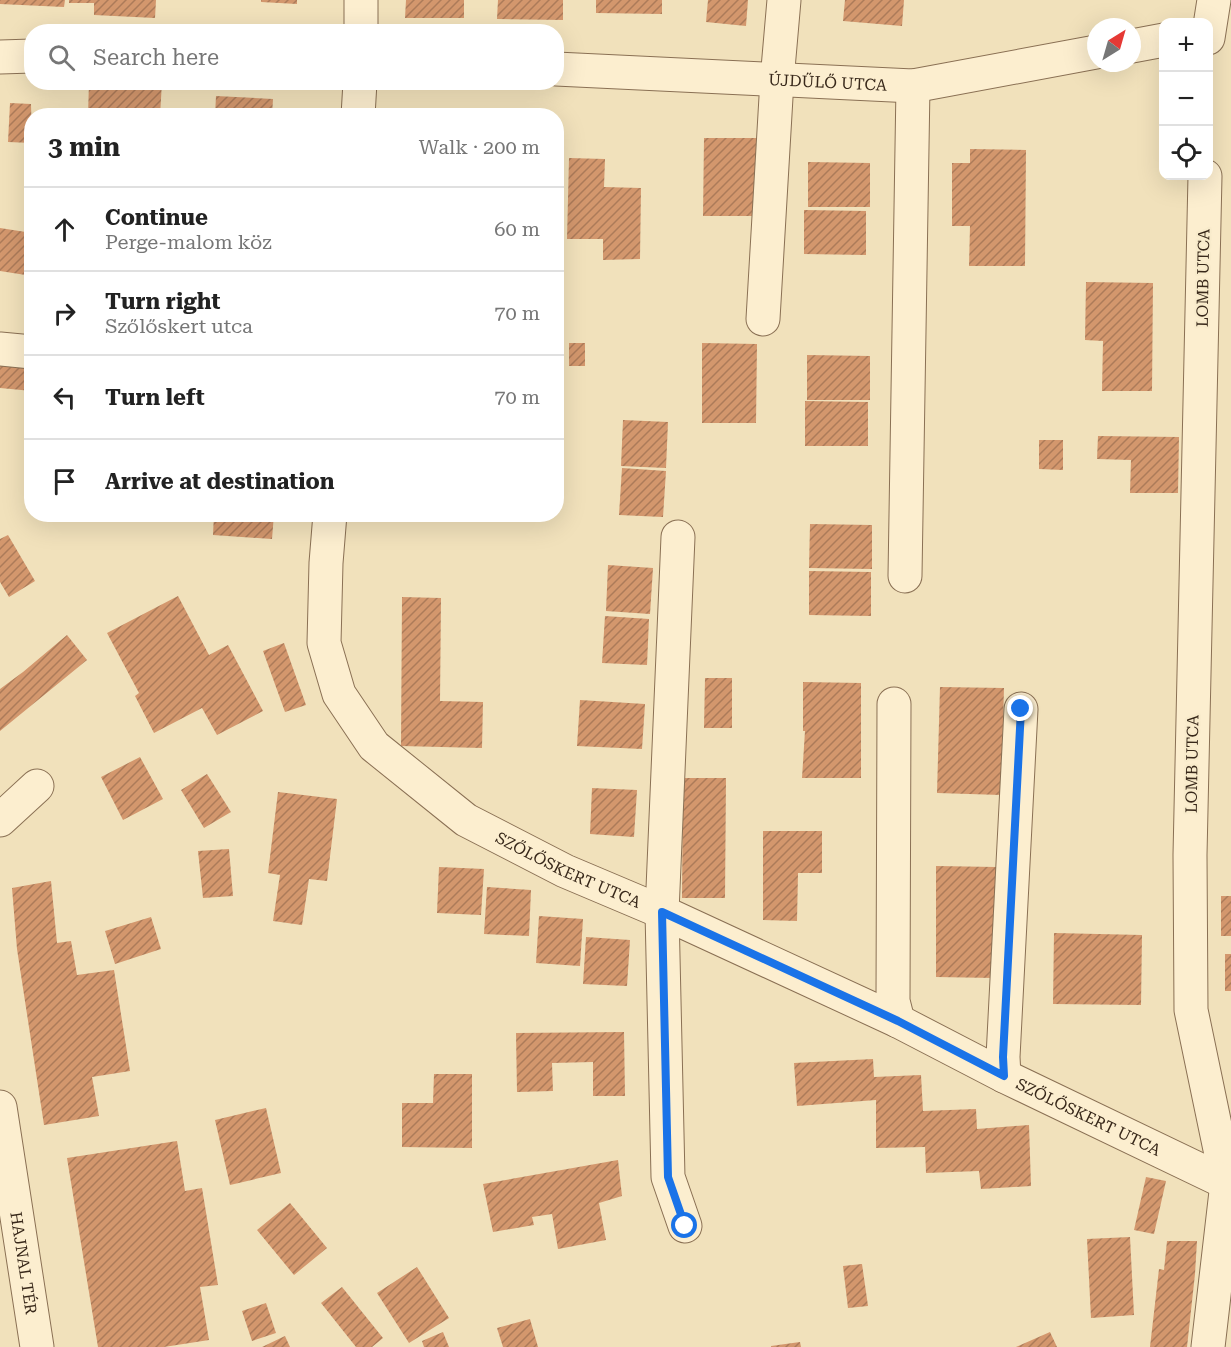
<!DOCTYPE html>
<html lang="en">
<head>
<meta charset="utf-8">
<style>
  :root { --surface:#fff; --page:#f2f2f2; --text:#222; --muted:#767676; --line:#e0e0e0 }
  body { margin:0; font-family:"Roboto Serif",serif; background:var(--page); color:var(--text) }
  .controls { position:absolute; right:18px; top:18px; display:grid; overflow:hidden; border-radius:12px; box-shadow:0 6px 24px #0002 }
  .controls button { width:54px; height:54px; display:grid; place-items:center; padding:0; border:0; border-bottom:2px solid var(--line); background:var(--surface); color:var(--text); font:30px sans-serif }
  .compass { position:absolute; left:1087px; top:18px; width:54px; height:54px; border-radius:50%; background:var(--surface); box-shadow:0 6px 24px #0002; rotate:37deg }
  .stop { position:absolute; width:18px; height:18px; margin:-14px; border:4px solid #1a73e8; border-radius:50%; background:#fff }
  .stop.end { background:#1a73e8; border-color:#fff; box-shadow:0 2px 6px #0008 }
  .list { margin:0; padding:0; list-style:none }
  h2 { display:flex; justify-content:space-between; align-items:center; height:78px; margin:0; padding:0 24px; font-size:26px }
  h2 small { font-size:20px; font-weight:400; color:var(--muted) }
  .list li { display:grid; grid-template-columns:39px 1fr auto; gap:18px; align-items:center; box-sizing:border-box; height:84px; padding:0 24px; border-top:2px solid var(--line) }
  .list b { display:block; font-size:22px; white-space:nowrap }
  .list p { margin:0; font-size:20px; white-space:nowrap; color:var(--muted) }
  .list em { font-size:20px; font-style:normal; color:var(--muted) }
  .icon { flex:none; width:33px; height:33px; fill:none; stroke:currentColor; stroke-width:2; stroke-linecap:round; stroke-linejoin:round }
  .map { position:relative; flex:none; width:1231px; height:1347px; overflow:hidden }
  .search { position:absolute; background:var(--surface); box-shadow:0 6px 24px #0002; left:24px; top:24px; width:540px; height:66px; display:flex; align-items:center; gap:15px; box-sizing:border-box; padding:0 21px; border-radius:24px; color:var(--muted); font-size:22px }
  .panel { position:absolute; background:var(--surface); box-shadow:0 6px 24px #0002; left:24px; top:108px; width:540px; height:414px; border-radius:24px }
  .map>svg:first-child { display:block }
  .building { fill:url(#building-hatch) }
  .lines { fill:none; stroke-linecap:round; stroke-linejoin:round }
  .minor-casing { stroke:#8a7054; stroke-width:35 }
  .minor { stroke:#fceecf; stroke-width:33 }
  .route { stroke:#1a73e8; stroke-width:8 }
  .labels { text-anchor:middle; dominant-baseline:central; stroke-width:4.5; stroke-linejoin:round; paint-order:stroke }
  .street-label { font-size:16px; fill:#38281a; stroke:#f8ebcb }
</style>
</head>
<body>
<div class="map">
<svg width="1231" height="1347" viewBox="0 0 1231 1347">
  <defs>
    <pattern id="building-hatch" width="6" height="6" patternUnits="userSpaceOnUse" patternTransform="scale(1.5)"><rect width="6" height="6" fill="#d3976d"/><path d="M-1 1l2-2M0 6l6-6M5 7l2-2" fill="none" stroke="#ac7b59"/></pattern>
  </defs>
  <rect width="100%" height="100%" fill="#f1e1bb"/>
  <path class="building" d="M 0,0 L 65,0 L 64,7 L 0,4 Z
    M 69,0 L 156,0 L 155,18 L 94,15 L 94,3 L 69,3 Z
    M 261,0 L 297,0 L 297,4 L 261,2 Z
    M 406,0 L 464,0 L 464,18 L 405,18 Z
    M 498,0 L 563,0 L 563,20 L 497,19 Z
    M 596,0 L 662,0 L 662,14 L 596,13 Z
    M 708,0 L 748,0 L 746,26 L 706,22 Z
    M 845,0 L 904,0 L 902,26 L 843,21 Z
    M 89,82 L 162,82 L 160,116 L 88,116 Z
    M 216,96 L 273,99 L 272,116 L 215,116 Z
    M 10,103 L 31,104 L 32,143 L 8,142 Z
    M 704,138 L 759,138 L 758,216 L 703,216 Z
    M 970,149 L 1026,150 L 1025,266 L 969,266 L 970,226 L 952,226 L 952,163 L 970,163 Z
    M 569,158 L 605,159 L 604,187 L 641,188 L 640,259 L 603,260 L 603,239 L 567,239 Z
    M 808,162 L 870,163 L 870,207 L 808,207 Z
    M 804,210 L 866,211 L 866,255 L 804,254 Z
    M 0,228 L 32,233 L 32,276 L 0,271 Z
    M 1086,282 L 1153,283 L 1152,391 L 1102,391 L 1103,341 L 1085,340 Z
    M 569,343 L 585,343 L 585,366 L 569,366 Z
    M 702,343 L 757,344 L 756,423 L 702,423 Z
    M 0,355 L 32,358 L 32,391 L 0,388 Z
    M 807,355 L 870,356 L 870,400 L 807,400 Z
    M 805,401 L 868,402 L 868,446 L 805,446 Z
    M 623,420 L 668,422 L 666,468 L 621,466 Z
    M 1098,436 L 1179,437 L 1178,493 L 1130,493 L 1131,460 L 1097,459 Z
    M 1039,440 L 1063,440 L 1063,470 L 1039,469 Z
    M 622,468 L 666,471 L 663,517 L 619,515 Z
    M 214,514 L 274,514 L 272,539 L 213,535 Z
    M 810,524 L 872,525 L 872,569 L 809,568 Z
    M 8,535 L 35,581 L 9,597 L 0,582 L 0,539 Z
    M 608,565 L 653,568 L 650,614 L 606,611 Z
    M 809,571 L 871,572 L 871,616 L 809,615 Z
    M 178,596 L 209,655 L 228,645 L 263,711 L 217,735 L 202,708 L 154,733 L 135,696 L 139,693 L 107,633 Z
    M 402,597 L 441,598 L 440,701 L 483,702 L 482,748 L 401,746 Z
    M 605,616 L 649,619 L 647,665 L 602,663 Z
    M 67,635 L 87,660 L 0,731 L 0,689 L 23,672 Z
    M 284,643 L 306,705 L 285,712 L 263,651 Z
    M 705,678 L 732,678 L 732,728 L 704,728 Z
    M 803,682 L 861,683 L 861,778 L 802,778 L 805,731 L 803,731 Z
    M 940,687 L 1004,688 L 1001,795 L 937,793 Z
    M 580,700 L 645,704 L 642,749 L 577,746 Z
    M 140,757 L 163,799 L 123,820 L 101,777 Z
    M 207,774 L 231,812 L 204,828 L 181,790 Z
    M 683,778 L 726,778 L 725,898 L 682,898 Z
    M 592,788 L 637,790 L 634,837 L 590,834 Z
    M 278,792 L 337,799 L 327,881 L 309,879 L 302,925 L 273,921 L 280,875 L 268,873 Z
    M 763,831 L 822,831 L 822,873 L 798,873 L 797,921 L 763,920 Z
    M 229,849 L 233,896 L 203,898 L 198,851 Z
    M 936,866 L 996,867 L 994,978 L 936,977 Z
    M 439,867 L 484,869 L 481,915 L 437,913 Z
    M 51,881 L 57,943 L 71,941 L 77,975 L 114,970 L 130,1071 L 92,1077 L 99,1116 L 44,1125 L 17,949 L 12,888 Z
    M 487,887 L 531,890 L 529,936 L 484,934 Z
    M 1221,896 L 1231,896 L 1231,936 L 1221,936 Z
    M 539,916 L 583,919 L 580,966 L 536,963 Z
    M 151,917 L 161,949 L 115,964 L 105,931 Z
    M 1054,933 L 1142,935 L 1141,1005 L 1053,1004 Z
    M 586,937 L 630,940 L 627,986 L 583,984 Z
    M 1225,954 L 1231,954 L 1231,991 L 1225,991 Z
    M 624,1032 L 625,1096 L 593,1096 L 593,1062 L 552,1063 L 553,1091 L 517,1092 L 516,1033 Z
    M 873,1059 L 874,1077 L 921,1075 L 923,1111 L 976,1109 L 977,1129 L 1029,1125 L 1031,1186 L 981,1189 L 979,1171 L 926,1173 L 925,1147 L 876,1148 L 876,1100 L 797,1106 L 794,1063 Z
    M 434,1074 L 472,1074 L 472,1148 L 402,1147 L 402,1103 L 433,1103 Z
    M 266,1108 L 281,1173 L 230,1185 L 215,1120 Z
    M 177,1141 L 185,1191 L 202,1188 L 218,1285 L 200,1287 L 209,1340 L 164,1347 L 98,1347 L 67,1158 Z
    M 618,1160 L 622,1196 L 599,1203 L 606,1240 L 558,1249 L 552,1214 L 532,1217 L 534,1225 L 493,1232 L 483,1184 Z
    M 1146,1177 L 1166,1181 L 1154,1234 L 1134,1230 Z
    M 290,1203 L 327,1248 L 294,1275 L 257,1230 Z
    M 1130,1237 L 1134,1315 L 1091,1318 L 1087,1239 Z
    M 1167,1241 L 1197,1241 L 1195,1274 L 1187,1347 L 1150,1347 L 1159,1269 L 1164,1270 Z
    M 862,1264 L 868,1306 L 848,1308 L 843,1266 Z
    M 417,1267 L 449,1318 L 409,1343 L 377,1293 Z
    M 342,1287 L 383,1338 L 372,1347 L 356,1347 L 321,1303 Z
    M 266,1303 L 276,1333 L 252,1341 L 242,1311 Z
    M 530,1319 L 538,1347 L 503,1347 L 497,1328 Z
    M 443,1332 L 449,1347 L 424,1347 L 422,1341 Z
    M 1050,1332 L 1057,1347 L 1016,1347 Z
    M 285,1336 L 290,1347 L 262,1347 Z
    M 800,1342 L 801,1347 L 771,1347 L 771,1346 Z"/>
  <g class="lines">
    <g class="minor-casing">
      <g id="minor">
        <path d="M 361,0 L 361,32"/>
        <path d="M 1208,38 L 1214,0"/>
        <path d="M 1132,46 L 1164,40"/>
        <path d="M 0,57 L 32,56"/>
        <path id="s1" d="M 556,69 L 913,86 L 1096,52"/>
        <path d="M 358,116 L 360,82"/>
        <path d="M 1205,176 L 1190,855 L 1191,1010 L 1227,1183 L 1208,1347"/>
        <path d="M 763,319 L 777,80 L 784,0"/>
        <path d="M 0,349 L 32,352"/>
        <path id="s2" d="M 330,514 L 326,563 L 324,643 L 339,694 L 374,746 L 466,820 L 565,871 L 662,912 L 898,1021 L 1004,1076 L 1227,1183"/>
        <path d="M 678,537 L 662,912 L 668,1177 L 685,1226"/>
        <path d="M 905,576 L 913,86"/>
        <path d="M 894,704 L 893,1001 L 898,1021"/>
        <path d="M 0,820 L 37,786"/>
        <path d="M 1004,1076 L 1003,1057 L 1021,709"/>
        <path id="s3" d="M 0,1107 L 37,1347"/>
      </g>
    </g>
    <use href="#minor" class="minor"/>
  </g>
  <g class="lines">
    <path class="route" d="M 685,1226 L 668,1177 L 662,912 L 898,1021 L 1004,1076 L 1003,1057 L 1021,709"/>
  </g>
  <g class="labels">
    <g class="street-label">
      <text stroke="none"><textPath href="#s1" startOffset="272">ÚJDŰLŐ UTCA</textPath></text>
      <text transform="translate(1203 278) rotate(-89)">LOMB UTCA</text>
      <text transform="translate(1192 764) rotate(-89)">LOMB UTCA</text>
      <text stroke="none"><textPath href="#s2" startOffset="477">SZŐLŐSKERT UTCA</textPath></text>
      <text stroke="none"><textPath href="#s2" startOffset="1053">SZŐLŐSKERT UTCA</textPath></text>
      <text stroke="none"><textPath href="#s3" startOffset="158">HAJNAL TÉR</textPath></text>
    </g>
  </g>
</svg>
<div class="controls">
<button>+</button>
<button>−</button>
<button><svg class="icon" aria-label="locate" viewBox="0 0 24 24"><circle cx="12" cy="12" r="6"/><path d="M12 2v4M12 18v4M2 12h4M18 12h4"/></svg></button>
</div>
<svg class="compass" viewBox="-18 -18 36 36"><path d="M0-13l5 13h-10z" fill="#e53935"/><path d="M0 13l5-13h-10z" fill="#767676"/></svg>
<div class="stop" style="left:685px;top:1226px"></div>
<div class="stop end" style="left:1021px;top:709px"></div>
<div class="search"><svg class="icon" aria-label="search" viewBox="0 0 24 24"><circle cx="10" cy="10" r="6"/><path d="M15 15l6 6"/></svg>Search here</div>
<section class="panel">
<h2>3 min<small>Walk · 200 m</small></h2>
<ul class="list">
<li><svg class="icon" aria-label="ahead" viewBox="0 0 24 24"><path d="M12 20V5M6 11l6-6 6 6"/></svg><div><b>Continue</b><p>Perge-malom köz</p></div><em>60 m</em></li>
<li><svg class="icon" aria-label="right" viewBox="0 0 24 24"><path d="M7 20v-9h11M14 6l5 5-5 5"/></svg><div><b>Turn right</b><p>Szőlőskert utca</p></div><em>70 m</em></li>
<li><svg class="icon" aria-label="left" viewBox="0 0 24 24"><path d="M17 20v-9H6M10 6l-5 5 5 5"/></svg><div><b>Turn left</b></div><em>70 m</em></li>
<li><svg class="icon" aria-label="arrive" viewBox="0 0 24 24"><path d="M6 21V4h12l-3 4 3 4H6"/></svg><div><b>Arrive at destination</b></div></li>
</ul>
</section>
</div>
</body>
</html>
